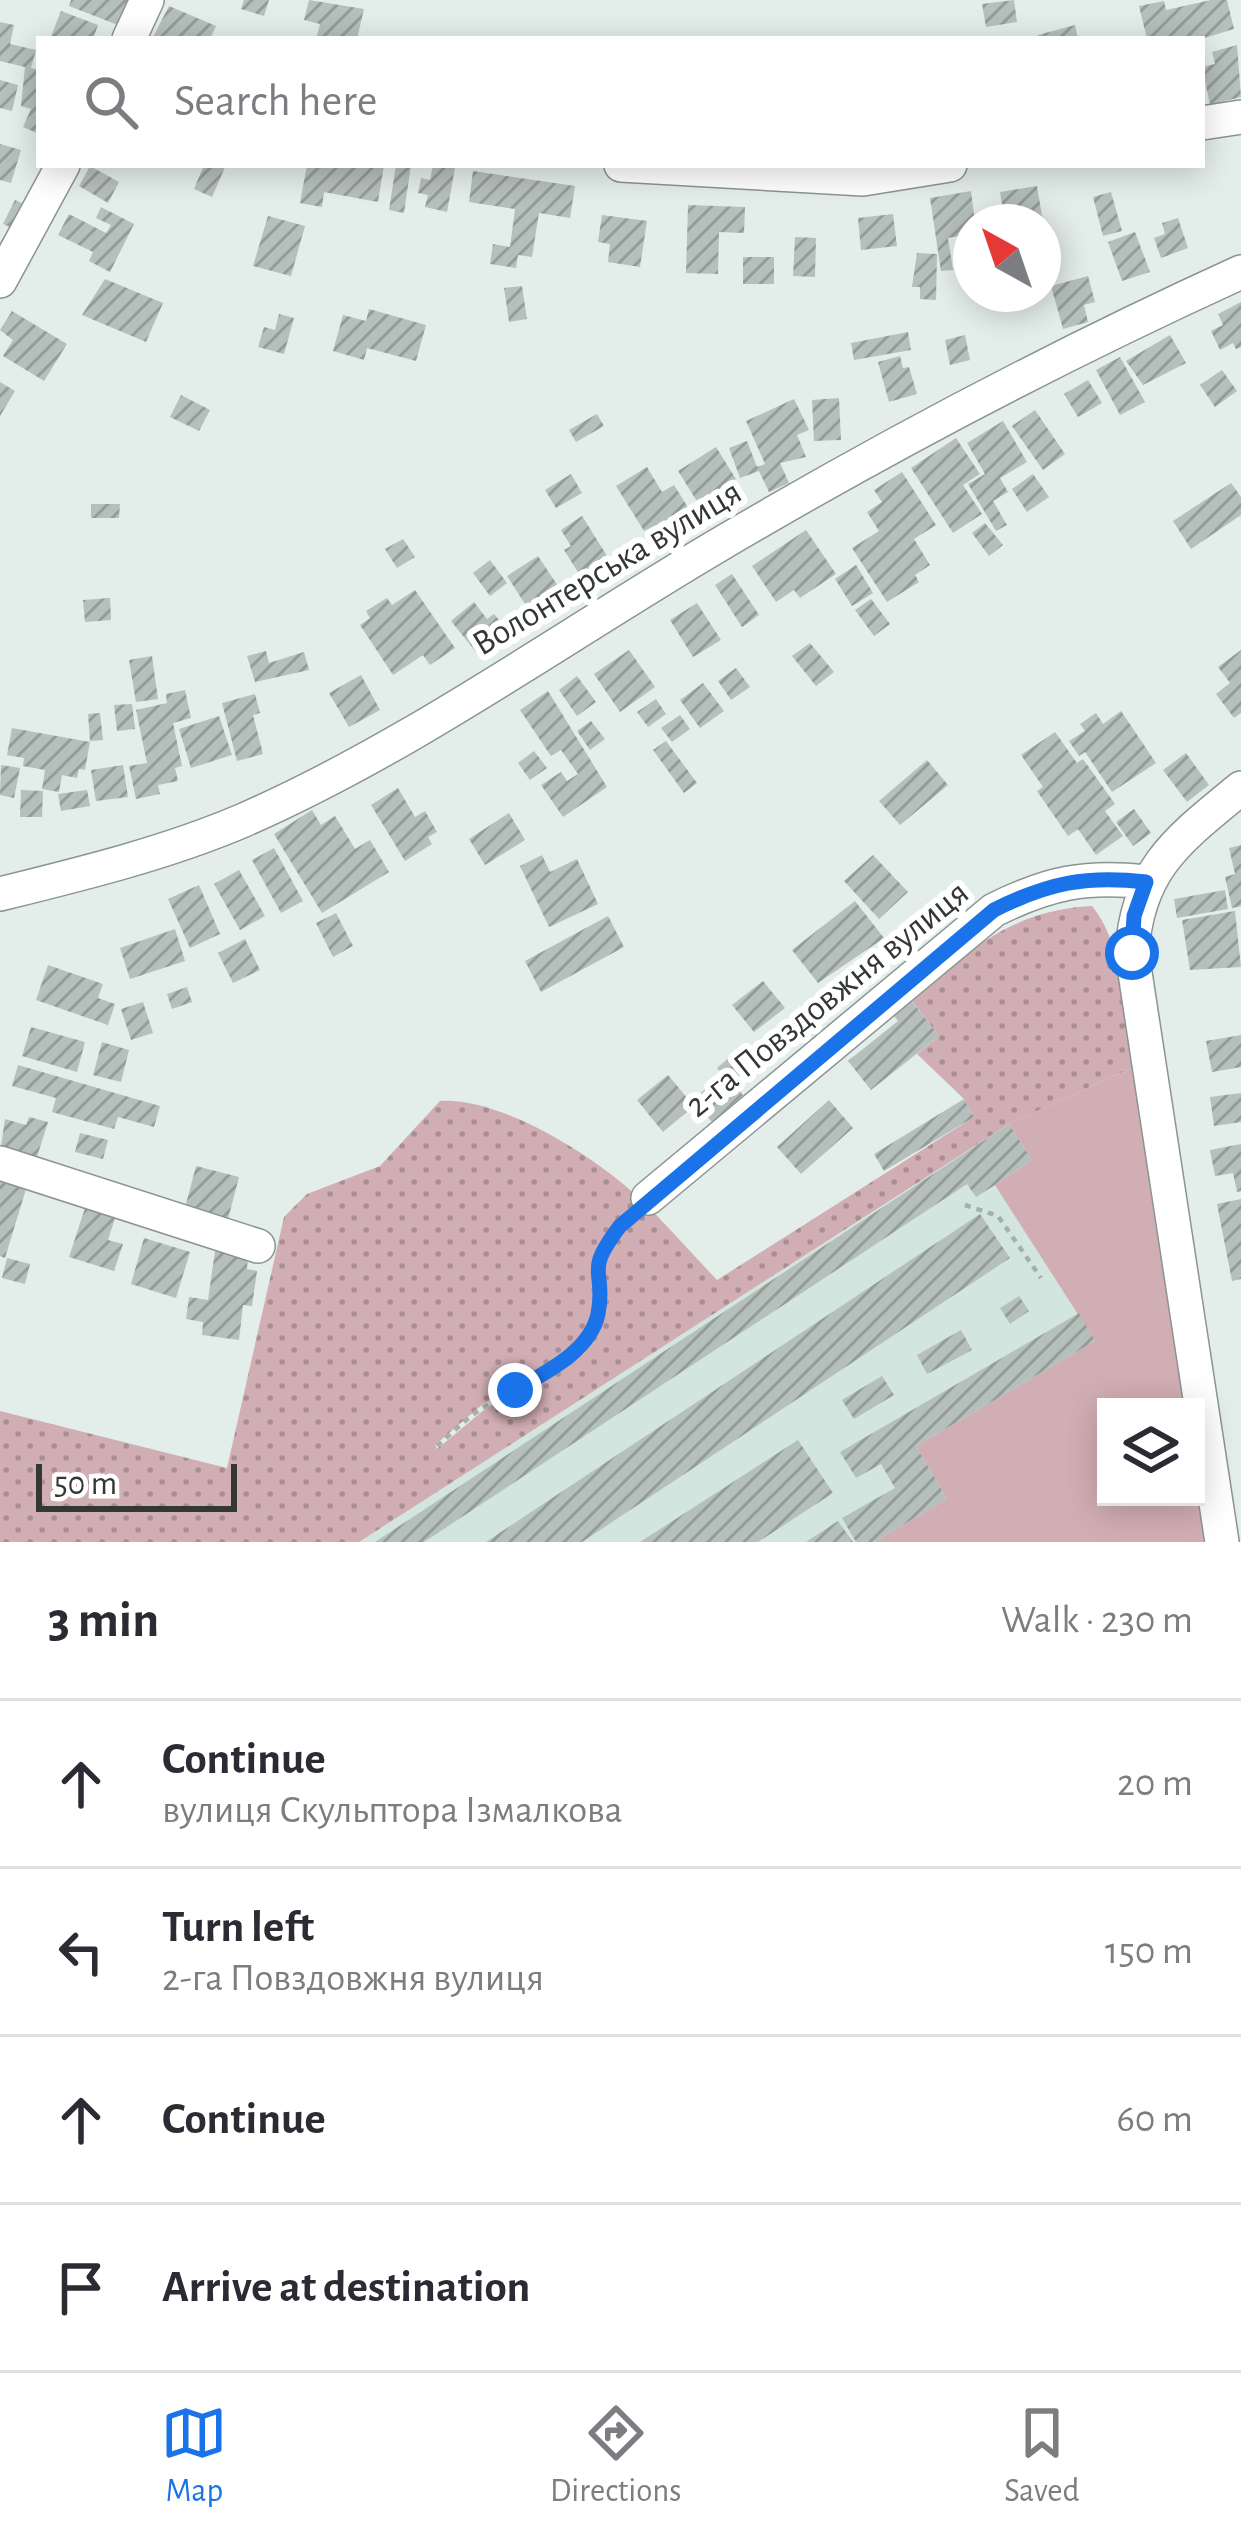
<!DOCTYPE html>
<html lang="en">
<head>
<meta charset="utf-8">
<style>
  :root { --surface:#fff; --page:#f7f7f7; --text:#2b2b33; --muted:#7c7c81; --line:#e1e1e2; --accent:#1a73e8 }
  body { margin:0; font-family:"Alegreya Sans",sans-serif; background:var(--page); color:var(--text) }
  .controls { position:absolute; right:36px; bottom:36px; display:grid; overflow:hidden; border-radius:0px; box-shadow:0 6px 30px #0003 }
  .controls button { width:108px; height:108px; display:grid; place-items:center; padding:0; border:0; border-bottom:3px solid var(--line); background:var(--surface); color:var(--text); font:60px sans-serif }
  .compass { position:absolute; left:953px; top:204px; width:108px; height:108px; border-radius:50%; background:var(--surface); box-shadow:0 6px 30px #0003; rotate:320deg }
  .scale { position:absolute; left:36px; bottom:30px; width:201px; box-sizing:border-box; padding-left:12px; border:6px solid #333736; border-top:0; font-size:33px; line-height:42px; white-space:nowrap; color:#333736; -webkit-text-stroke:9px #fff; paint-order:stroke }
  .stop { position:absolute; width:36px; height:36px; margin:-27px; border:9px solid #1a73e8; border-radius:50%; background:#fff }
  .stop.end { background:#1a73e8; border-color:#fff; box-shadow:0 3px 12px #0008 }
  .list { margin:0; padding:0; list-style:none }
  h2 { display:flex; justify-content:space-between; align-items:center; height:156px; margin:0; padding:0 48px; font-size:51px }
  h2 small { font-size:39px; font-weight:400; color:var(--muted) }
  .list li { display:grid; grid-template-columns:78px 1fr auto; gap:36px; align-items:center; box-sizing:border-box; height:168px; padding:0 48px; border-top:3px solid var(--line) }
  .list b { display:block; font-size:45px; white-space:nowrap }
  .list p { margin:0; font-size:39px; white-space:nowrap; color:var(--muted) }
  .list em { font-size:39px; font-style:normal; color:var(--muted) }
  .icon { flex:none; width:66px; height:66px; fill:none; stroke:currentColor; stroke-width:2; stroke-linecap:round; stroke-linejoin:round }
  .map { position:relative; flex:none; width:1241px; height:1542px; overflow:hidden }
  .search { position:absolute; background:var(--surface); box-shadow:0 6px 30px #0003; left:36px; right:36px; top:36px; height:132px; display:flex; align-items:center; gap:30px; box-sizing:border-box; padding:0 42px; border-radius:0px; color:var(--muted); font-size:45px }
  .sheet { height:828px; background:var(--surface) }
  nav { display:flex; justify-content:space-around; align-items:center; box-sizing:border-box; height:168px; border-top:3px solid var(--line); background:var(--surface); font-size:33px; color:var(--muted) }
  nav a { display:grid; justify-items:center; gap:6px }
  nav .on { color:var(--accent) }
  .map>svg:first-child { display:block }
  .built { fill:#d2e5df }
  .grass { fill:url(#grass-dots) }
  .park { fill:#d1aeb4 }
  .building { fill:url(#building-hatch) }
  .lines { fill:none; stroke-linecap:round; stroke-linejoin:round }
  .minor-casing { stroke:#8b9491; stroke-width:36 }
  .path { stroke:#a7afad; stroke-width:4.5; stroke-dasharray:6 6; stroke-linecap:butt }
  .minor { stroke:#fff; stroke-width:33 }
  .route { stroke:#1a73e8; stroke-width:15 }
  .labels { text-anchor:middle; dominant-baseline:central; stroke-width:12; stroke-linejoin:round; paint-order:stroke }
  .street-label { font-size:36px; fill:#333736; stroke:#fff }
</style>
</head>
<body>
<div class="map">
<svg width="1241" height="1542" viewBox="0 0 1241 1542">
  <defs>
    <pattern id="grass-dots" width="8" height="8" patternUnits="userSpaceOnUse" patternTransform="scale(3)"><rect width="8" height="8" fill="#d1aeb4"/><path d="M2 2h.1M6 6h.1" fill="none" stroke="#aa8e93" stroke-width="1.8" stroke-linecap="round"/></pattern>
    <pattern id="building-hatch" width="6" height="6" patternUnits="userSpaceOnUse" patternTransform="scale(3)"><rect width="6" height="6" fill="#b5bfbc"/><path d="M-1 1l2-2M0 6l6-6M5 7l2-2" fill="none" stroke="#949c9a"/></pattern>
  </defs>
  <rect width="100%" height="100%" fill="#e3edea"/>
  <path class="built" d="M 1009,1124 L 1032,1160 L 1079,1313 L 1095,1341 L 917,1446 L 947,1499 L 874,1542 L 359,1542 Z"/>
  <path class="grass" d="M 1092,906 C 1124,945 1126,1017 1136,1066 L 1009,1124 L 359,1542 L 0,1542 L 0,1411 L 227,1468 L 284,1217 L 307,1194 L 380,1166 L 440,1101 C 501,1097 596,1157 639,1198 L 594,1253 L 594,1313 L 583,1336 L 560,1361 L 483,1404 L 435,1445 L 437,1449 L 485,1409 L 562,1366 L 589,1339 L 603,1315 L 602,1257 L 647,1205 L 717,1280 L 974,1117 L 964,1099 L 917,1054 L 939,1036 L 909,997 C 971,951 1011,910 1092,906 Z"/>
  <path class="park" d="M 1136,1066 L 1190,1407 L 1106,1407 L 1106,1497 L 1196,1497 L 1196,1446 L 1211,1542 L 874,1542 L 947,1499 L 916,1446 L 1095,1341 L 995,1185 L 1032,1160 L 1009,1124 Z"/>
  <path class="building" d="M 71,0 L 134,0 L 123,27 L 69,6 Z
    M 244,0 L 269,0 L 264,16 L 241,9 Z
    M 309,0 L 364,9 L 357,39 L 316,39 L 320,24 L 304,20 Z
    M 1014,0 L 1017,22 L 986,27 L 982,4 Z
    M 1211,0 L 1227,0 L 1234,29 L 1201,39 L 1147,39 L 1139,6 L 1164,1 L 1166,10 Z
    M 169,6 L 216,26 L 210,39 L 152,39 Z
    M 61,11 L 98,25 L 93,39 L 50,39 Z
    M 0,22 L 14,25 L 10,44 L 36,50 L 31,68 L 39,70 L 39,134 L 23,127 L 31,109 L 21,106 L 25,67 L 0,61 Z
    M 1075,25 L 1078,39 L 1039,39 L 1038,35 Z
    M 1237,45 L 1241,97 L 1210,105 L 1202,67 L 1215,64 L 1212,52 Z
    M 0,80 L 18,85 L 12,111 L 0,108 Z
    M 0,144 L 21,150 L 11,183 L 0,180 Z
    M 204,165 L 226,165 L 212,197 L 194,189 Z
    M 307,165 L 384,165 L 378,202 L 324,192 L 322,207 L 300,203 Z
    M 396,165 L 411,165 L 404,213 L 389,210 Z
    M 433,165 L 455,168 L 447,212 L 425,207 L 428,195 L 418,193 L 421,178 L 430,180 Z
    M 90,166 L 119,182 L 108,203 L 79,186 Z
    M 473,171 L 575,186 L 570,218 L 539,213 L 532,257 L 518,255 L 516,268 L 490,264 L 493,244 L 510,247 L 515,209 L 469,202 Z
    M 1037,186 L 1043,222 L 1005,222 L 1000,192 Z
    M 971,191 L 975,222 L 971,234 L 948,238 L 953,270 L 941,271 L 930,198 Z
    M 1111,192 L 1122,231 L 1103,236 L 1093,197 Z
    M 15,200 L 30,207 L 19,231 L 3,224 Z
    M 688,205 L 745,207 L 744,233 L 719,232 L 718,274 L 686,273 Z
    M 101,207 L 134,224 L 110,272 L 89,261 L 93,252 L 58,235 L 69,214 L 106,233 L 111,225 L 96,218 Z
    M 893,214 L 897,246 L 861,250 L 858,218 Z
    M 602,215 L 647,221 L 640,267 L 608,262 L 610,244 L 598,242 Z
    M 268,216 L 305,226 L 291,276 L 253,266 Z
    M 1178,218 L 1188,248 L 1161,258 L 1154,238 L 1165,234 L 1162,223 Z
    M 1135,232 L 1150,272 L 1122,281 L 1108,242 Z
    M 795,237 L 816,238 L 815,277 L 793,276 Z
    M 917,253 L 937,254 L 936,300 L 920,299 L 920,287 L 912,287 Z
    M 743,257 L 774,257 L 774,284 L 743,284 Z
    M 1088,276 L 1095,302 L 1084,305 L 1088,322 L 1063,329 L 1051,286 Z
    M 105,279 L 163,303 L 146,342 L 82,315 Z
    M 522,286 L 527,319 L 509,322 L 504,288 Z
    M 1241,302 L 1241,347 L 1236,349 L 1233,343 L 1220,350 L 1211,331 L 1223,325 L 1218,314 Z
    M 369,309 L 426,325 L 416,361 L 367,348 L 364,360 L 333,351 L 343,315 L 366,321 Z
    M 12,311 L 67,344 L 44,381 L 3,356 L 13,340 L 0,330 Z
    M 279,314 L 294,318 L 284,354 L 258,347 L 264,327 L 275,330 Z
    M 908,332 L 911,350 L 854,360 L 851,343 Z
    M 965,335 L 970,360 L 950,365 L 945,340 Z
    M 1170,335 L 1186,363 L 1143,385 L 1126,361 Z
    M 900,356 L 903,368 L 909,367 L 917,394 L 889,402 L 878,362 Z
    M 1120,357 L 1145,402 L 1120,415 L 1096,370 Z
    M 1222,370 L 1237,391 L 1215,407 L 1200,385 Z
    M 1088,380 L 1102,403 L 1078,417 L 1064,394 Z
    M 0,382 L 15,391 L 0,416 Z
    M 181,395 L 210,410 L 199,431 L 170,417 Z
    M 839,398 L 841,440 L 814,441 L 812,400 Z
    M 794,399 L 809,430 L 797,435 L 806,457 L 780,463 L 789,483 L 769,492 L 759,471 L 740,478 L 729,448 L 747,441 L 757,467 L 765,464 L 746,421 Z
    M 1035,410 L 1065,454 L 1043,470 L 1012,426 Z
    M 597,414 L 604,426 L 576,442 L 569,430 Z
    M 1003,421 L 1027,462 L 1000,478 L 1008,492 L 993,501 L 1007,525 L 996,531 L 968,484 L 985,474 L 967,443 Z
    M 956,438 L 980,474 L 963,485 L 982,514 L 953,533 L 911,468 Z
    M 716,447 L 736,479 L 698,503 L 678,471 Z
    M 647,467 L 662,492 L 674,485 L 689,509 L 644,531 L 616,486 Z
    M 902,472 L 936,525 L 914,539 L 930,565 L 915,575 L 919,582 L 887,602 L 852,548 L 879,531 L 867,512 L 882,502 L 874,490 Z
    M 571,474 L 582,493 L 556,508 L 545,490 Z
    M 1033,474 L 1049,497 L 1027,512 L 1012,489 Z
    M 1231,483 L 1241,497 L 1241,515 L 1191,549 L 1173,521 Z
    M 91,504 L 120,504 L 119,518 L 91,518 Z
    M 582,516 L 616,570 L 588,588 L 564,550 L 571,546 L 561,530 Z
    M 985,523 L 1003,545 L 989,556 L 972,533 Z
    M 806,530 L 836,574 L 800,598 L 794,590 L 776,602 L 752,566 Z
    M 403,539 L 415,557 L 397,568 L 385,549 Z
    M 538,556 L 566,598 L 534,618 L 507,576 Z
    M 490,560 L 507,583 L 490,596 L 473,573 Z
    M 856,565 L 873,593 L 852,606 L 835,579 Z
    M 732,574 L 759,615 L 742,627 L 715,585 Z
    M 415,590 L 455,648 L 430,665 L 423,655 L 393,675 L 360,625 L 370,618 L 366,611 L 387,598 L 392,605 Z
    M 110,598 L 111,620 L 85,622 L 83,600 Z
    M 871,599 L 890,624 L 874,636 L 855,610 Z
    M 474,602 L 487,619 L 494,614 L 509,632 L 476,652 L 451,621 Z
    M 697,603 L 721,640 L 693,657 L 670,620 Z
    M 810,643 L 834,672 L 816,686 L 792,656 Z
    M 629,650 L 655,687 L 620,712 L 594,674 Z
    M 1241,650 L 1241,713 L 1234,718 L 1216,694 L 1230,683 L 1218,667 Z
    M 266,651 L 269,663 L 304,652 L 309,670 L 255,682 L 247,656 Z
    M 152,656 L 158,699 L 136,702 L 129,660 Z
    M 736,668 L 750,687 L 731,700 L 718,681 Z
    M 361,675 L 380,710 L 349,727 L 329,693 Z
    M 577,676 L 596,702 L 577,716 L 559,690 Z
    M 703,683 L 724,711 L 700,728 L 680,700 Z
    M 185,690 L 191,718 L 173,723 L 182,766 L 175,768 L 178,781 L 158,785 L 160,794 L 136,799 L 129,766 L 147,763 L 136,710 L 167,703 L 166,694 Z
    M 548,691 L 607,787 L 563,817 L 541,785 L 561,772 L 567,781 L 578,774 L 561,750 L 551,756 L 520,710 Z
    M 255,694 L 260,713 L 253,715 L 263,754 L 237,761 L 222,703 Z
    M 656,699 L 666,714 L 648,727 L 637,712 Z
    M 132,704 L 135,729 L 117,731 L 114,705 Z
    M 1121,711 L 1156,763 L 1112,792 L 1085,752 L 1079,756 L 1069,741 L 1085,731 L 1080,724 L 1096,713 L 1103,724 Z
    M 100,713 L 103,740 L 90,741 L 88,714 Z
    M 680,715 L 690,729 L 672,742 L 661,728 Z
    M 219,716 L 232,755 L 191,768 L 179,729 Z
    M 591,721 L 605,739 L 590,750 L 577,731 Z
    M 12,728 L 90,742 L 85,770 L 79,769 L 77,778 L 62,775 L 59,792 L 42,789 L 45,770 L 23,766 L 24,758 L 7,755 Z
    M 1055,732 L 1077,763 L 1083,759 L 1115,804 L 1105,811 L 1123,836 L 1096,855 L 1078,829 L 1068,836 L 1037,791 L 1043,787 L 1021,755 Z
    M 666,741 L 697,783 L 684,793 L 653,750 Z
    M 534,751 L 547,768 L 530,780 L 518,763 Z
    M 1186,753 L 1209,785 L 1187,802 L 1163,770 Z
    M 927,760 L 948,785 L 900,825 L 879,801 Z
    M 1,765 L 20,768 L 14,798 L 0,795 Z
    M 123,765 L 128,797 L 96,801 L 91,770 Z
    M 398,788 L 415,817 L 425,811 L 437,832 L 428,837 L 432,844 L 405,861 L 371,805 Z
    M 21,790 L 43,791 L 42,817 L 20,817 Z
    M 87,790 L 90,806 L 61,811 L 58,794 Z
    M 1134,809 L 1151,833 L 1133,846 L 1116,822 Z
    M 312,810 L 321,825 L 335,816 L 355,849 L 370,840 L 389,872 L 322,913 L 274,834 Z
    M 509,813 L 525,840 L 485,865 L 469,839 Z
    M 1241,845 L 1241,906 L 1232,908 L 1225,877 L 1235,874 L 1229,848 Z
    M 274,848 L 303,901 L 281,913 L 252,860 Z
    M 542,855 L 550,872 L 577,859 L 598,904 L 549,927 L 520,866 Z
    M 873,855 L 908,892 L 879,919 L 844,881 Z
    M 239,870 L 265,916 L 240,930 L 214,884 Z
    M 199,885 L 220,934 L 190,948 L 168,899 Z
    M 1225,890 L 1228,909 L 1177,918 L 1174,899 Z
    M 855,901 L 884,938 L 818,983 L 792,950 Z
    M 1235,911 L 1241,967 L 1190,970 L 1182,920 Z
    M 336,913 L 353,946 L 333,957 L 316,923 Z
    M 608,916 L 624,947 L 541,992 L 525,961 Z
    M 175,929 L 185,961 L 130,979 L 120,948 Z
    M 245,939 L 260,970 L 233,983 L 218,953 Z
    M 48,965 L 103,984 L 98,998 L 115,1004 L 108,1025 L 36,1000 Z
    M 763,981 L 785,1008 L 754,1032 L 732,1005 Z
    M 187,987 L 192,1002 L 172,1009 L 167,994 Z
    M 911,1000 L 939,1036 L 871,1090 L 848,1061 L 898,1021 L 892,1014 Z
    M 143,1002 L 153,1033 L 131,1040 L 121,1009 Z
    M 31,1027 L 85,1042 L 77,1072 L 22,1056 Z
    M 1241,1035 L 1241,1067 L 1212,1072 L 1206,1041 Z
    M 102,1042 L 129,1050 L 121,1082 L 93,1075 Z
    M 737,1051 L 755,1071 L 736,1087 L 743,1095 L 712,1122 L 693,1100 L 722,1074 L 717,1068 Z
    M 18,1065 L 160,1106 L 154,1127 L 118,1117 L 114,1129 L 52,1112 L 56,1098 L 12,1086 Z
    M 668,1075 L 694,1106 L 663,1132 L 637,1100 Z
    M 1241,1093 L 1241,1122 L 1214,1126 L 1210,1097 Z
    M 964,1099 L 974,1117 L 884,1171 L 874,1154 Z
    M 829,1100 L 853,1128 L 801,1174 L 777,1147 Z
    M 29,1117 L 48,1122 L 35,1163 L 0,1153 L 5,1119 L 26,1125 Z
    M 1009,1124 L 1032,1160 L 995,1185 L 976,1197 L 967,1184 L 424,1542 L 375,1542 Z
    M 80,1133 L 108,1140 L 103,1159 L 75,1152 Z
    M 1241,1144 L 1241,1191 L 1237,1192 L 1233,1173 L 1215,1176 L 1210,1150 Z
    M 196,1166 L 239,1177 L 228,1219 L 185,1208 Z
    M 0,1182 L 26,1189 L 5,1258 L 0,1256 Z
    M 1241,1199 L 1241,1279 L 1232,1281 L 1217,1204 Z
    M 85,1208 L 115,1218 L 108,1240 L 123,1244 L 114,1271 L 69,1257 Z
    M 980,1214 L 1010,1258 L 582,1542 L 486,1542 Z
    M 144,1238 L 190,1252 L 176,1298 L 131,1284 Z
    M 215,1251 L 248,1255 L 247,1269 L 257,1271 L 252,1306 L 243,1305 L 239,1340 L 202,1335 L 203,1322 L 186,1319 L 189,1297 L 208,1300 Z
    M 7,1258 L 30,1264 L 25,1284 L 2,1278 Z
    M 1019,1296 L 1029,1311 L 1010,1324 L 1000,1308 Z
    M 1079,1313 L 1095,1341 L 916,1446 L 947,1499 L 874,1542 L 856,1542 L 842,1518 L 895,1488 L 881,1464 L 856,1478 L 840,1452 Z
    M 961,1330 L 972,1350 L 927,1374 L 917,1355 Z
    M 882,1376 L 894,1395 L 854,1419 L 842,1400 Z
    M 798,1440 L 833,1493 L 758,1542 L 640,1542 Z
    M 838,1521 L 853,1542 L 806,1542 Z"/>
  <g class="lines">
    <g class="minor-casing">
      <path id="minor" d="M 129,39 L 147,0
        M 1202,123 L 1241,117
        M 621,165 L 863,179 L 950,165
        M 0,281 L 63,165
        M 0,894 C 81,874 167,853 244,820 C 410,747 561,638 717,546 C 886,446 1061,354 1241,272
        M 0,1163 L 258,1246
        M 648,1198 L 994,910 C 1048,883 1086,875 1146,882
        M 1222,1542 L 1132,953 C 1137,868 1179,839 1241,788"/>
    </g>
    <path class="path" d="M 965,1205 L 998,1216 L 1041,1278
      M 437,1446 C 453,1432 469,1416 487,1405 C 521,1384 564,1370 587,1336 C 615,1294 574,1271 627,1219"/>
    <use href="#minor" class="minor"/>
  </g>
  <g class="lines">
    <path class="route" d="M 515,1390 C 544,1373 590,1352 598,1314 C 607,1268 582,1276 620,1226 L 994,910 C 1048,883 1086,875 1146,882 L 1134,916 L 1132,953"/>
  </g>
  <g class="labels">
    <g class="street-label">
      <text transform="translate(607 568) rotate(-31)">Волонтерська вулиця</text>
      <text transform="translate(827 999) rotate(-39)">2-га Повздовжня вулиця</text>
    </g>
  </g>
</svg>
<div class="controls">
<button><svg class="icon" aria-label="layers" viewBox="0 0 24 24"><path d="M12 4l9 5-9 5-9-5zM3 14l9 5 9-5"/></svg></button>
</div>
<svg class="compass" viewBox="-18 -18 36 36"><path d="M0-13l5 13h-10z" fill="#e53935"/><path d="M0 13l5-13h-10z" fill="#7c7c81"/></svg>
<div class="scale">50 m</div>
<div class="stop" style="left:1132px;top:953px"></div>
<div class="stop end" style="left:515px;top:1390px"></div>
<div class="search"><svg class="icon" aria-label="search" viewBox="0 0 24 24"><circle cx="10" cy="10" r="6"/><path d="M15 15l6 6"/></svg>Search here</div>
</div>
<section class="sheet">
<h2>3 min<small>Walk · 230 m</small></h2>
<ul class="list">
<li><svg class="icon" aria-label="ahead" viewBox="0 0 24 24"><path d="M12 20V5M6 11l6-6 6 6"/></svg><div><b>Continue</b><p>вулиця Скульптора Ізмалкова</p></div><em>20 m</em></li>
<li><svg class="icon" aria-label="left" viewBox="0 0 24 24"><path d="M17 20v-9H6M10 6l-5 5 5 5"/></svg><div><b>Turn left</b><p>2-га Повздовжня вулиця</p></div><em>150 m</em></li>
<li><svg class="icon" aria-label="ahead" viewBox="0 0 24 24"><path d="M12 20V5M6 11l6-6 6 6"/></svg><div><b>Continue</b></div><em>60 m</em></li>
<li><svg class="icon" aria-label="arrive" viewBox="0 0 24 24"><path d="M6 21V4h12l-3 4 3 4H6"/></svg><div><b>Arrive at destination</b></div></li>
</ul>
</section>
<nav>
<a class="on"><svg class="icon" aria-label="map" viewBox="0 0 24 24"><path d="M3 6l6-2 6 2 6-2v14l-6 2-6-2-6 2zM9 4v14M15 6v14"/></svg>Map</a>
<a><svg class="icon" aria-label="directions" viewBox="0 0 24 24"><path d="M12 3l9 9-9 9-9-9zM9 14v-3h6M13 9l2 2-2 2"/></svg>Directions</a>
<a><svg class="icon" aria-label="saved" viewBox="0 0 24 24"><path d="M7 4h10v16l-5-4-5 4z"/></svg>Saved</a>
</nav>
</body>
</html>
